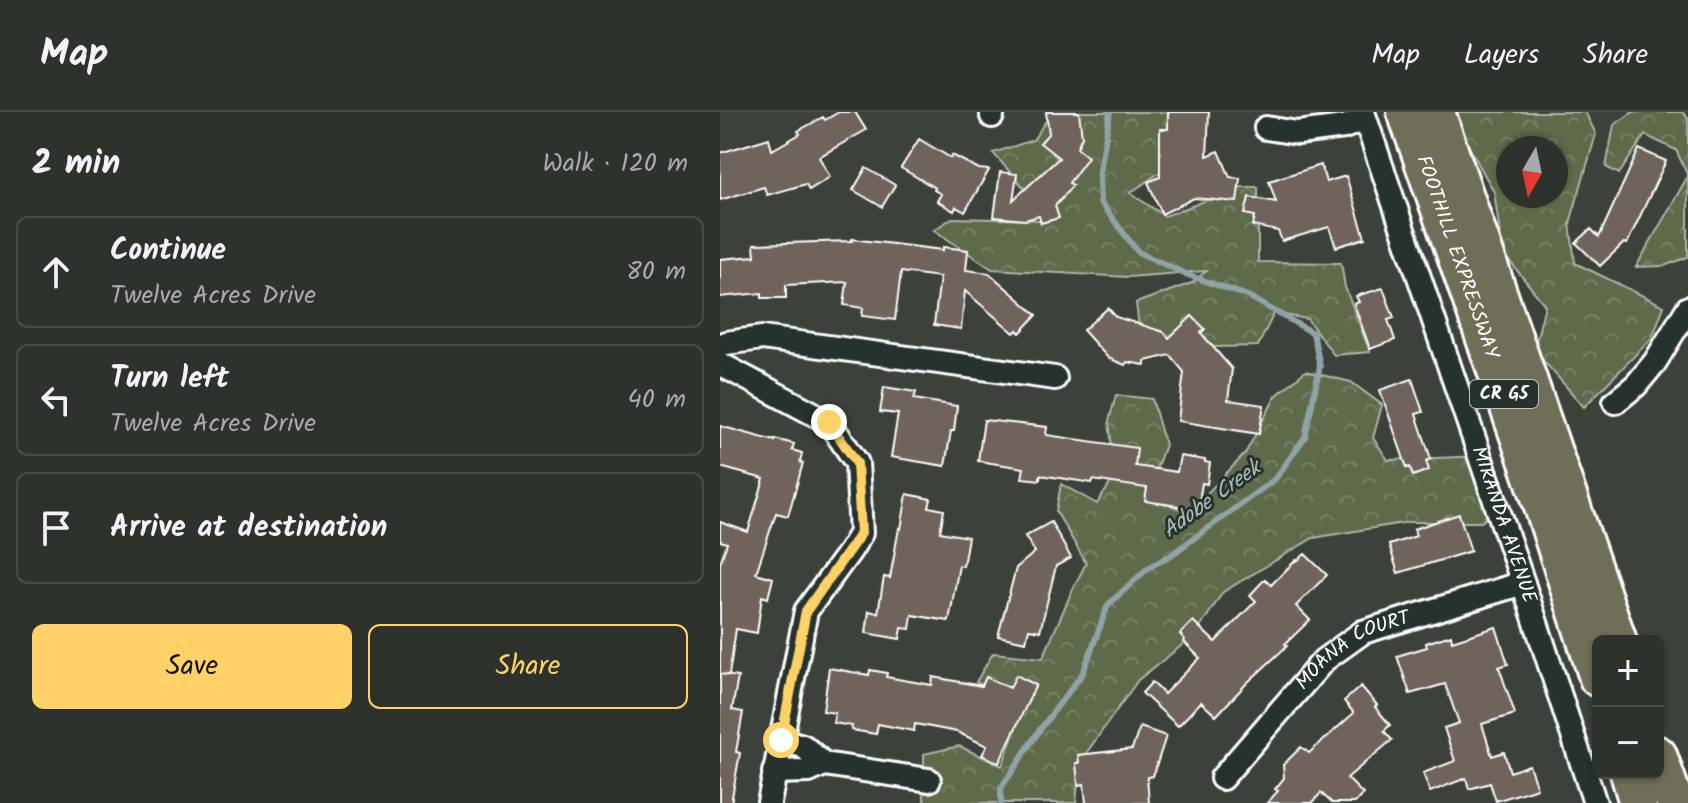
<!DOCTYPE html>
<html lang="en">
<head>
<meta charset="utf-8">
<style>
  :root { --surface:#2d322c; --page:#353a34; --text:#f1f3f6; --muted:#a7aaa9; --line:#484d48; --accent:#ffd166 }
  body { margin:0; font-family:Kalam,sans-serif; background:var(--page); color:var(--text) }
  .controls { position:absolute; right:24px; bottom:24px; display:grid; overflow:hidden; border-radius:12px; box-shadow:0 2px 6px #0004 }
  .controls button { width:72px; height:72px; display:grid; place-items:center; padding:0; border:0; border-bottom:2px solid var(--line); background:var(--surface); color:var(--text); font:40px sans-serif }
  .compass { position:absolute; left:776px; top:24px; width:72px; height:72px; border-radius:50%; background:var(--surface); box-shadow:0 2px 6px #0004; rotate:189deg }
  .stop { position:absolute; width:24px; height:24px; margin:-18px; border:6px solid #ffd166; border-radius:50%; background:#fff }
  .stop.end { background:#ffd166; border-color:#fff; box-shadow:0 2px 8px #0008 }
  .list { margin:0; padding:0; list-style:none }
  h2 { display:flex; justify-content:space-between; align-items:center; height:104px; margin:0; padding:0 32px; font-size:34px }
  h2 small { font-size:26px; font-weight:400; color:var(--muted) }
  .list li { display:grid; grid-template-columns:52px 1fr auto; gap:24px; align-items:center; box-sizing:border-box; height:112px; margin:0 16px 16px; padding:0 16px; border:2px solid var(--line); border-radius:12px }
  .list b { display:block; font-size:30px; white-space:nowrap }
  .list p { margin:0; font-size:26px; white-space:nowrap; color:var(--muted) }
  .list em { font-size:26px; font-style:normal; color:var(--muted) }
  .actions { display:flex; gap:16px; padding:24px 32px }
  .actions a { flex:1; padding:18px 0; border:2px solid var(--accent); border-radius:12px; text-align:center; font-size:28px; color:var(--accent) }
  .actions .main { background:var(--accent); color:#111 }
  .icon { flex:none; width:44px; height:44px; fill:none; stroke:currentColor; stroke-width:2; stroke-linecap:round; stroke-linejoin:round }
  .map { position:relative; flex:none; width:968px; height:691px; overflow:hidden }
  header { display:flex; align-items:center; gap:48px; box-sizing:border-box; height:112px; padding:0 40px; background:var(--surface); border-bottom:2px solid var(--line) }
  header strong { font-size:38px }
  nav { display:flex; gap:44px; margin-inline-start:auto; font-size:28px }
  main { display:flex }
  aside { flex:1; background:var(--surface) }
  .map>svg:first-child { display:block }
  .forest { fill:url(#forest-crowns); stroke:#afb5a6; stroke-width:2; fill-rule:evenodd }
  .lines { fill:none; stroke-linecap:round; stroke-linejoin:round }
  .stream { stroke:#8fa4a6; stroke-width:6 }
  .building { fill:#70645c; stroke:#fff; stroke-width:2 }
  .minor-casing { stroke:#fff; stroke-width:28 }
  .trunk-casing { stroke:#fff; stroke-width:42 }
  .minor { stroke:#26332d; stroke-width:22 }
  .trunk { stroke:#706e59; stroke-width:36 }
  .route { stroke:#ffd166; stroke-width:10 }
  .labels { text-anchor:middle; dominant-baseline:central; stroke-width:6; stroke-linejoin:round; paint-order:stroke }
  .shield { fill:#26332d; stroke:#bec2c0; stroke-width:2 }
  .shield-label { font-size:18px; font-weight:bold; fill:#fff }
  .street-label { font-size:20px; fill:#fff; stroke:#26332d }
  .water-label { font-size:22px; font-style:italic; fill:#abbbbc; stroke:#26332d }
</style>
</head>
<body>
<header>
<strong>Map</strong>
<nav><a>Map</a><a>Layers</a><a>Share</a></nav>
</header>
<main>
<aside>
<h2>2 min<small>Walk · 120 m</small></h2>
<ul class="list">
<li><svg class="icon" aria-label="ahead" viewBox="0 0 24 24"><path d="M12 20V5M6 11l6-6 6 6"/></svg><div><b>Continue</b><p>Twelve Acres Drive</p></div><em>80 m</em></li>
<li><svg class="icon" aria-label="left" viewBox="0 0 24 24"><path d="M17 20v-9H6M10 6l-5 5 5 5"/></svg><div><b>Turn left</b><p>Twelve Acres Drive</p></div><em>40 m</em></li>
<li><svg class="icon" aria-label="arrive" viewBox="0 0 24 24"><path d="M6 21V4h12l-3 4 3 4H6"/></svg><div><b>Arrive at destination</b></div></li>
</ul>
<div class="actions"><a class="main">Save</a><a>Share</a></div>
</aside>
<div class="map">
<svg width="968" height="691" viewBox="0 0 968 691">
  <defs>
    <pattern id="forest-crowns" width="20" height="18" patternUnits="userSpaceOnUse" patternTransform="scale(2)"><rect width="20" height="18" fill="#5f6b4c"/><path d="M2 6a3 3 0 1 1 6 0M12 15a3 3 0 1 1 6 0" fill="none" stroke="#778167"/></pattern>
  </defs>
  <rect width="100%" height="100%" fill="#3c423b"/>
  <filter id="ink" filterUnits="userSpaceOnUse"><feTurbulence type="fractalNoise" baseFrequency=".0125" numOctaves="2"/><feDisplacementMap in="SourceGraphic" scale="16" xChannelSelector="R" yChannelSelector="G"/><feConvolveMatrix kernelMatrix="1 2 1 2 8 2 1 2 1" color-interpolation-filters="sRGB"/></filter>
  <g filter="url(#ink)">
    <path class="forest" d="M 332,0 L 463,0 L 459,47 L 410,81 L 445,104 L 522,75 L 538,75 L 538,150 L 621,151 L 625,175 L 650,240 L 614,243 L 587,207 L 554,201 L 538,234 L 495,235 L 420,223 L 416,191 L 472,171 L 486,159 L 408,165 L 272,157 L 214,118 L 232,106 L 319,108 L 343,86 L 306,78 L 273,41 L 313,28 Z
      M 730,0 L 865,0 L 876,22 L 850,111 L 855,151 L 944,194 L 932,226 L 864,295 L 814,238 L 825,193 L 783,141 L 774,80 ZM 788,36 L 836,36 L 836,84 L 788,84 Z
      M 913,0 L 962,0 L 968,6 L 968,145 L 944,154 L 916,155 L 968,64 L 956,38 L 925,23 L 899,62 L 886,55 L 894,13 Z
      M 585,259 L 631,270 L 662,293 L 653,326 L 668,348 L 762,344 L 778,398 L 761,410 L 689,410 L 593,426 L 503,480 L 475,523 L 418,568 L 360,650 L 356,691 L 211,691 L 204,689 L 204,642 L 239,634 L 282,654 L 304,594 L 256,570 L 273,541 L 323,546 L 351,481 L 366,451 L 336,399 L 341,372 L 377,392 L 395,364 L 389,309 L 396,283 L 432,287 L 445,333 L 427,382 L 468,401 L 525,342 L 556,284 Z"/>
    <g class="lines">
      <path class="stream" d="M 281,691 L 281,676 L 321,616 L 363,561 L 388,493 L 428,456 L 451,443 L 555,367 L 585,325 L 600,254 L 593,221 L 528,184 L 468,163 L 418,140 L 380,90 L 379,63 L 390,0"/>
    </g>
    <path class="building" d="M 119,0 L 135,0 L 146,18 L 99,45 L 110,65 L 89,78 L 86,72 L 47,83 L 44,75 L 0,88 L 0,41 L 49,26 L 52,38 L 80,22 L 78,19 L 103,5 L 105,8 Z
      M 326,0 L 359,0 L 362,24 L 357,36 L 368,45 L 349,71 L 353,73 L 335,94 L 339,106 L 321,111 L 319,104 L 305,108 L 274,105 L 280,60 L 297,62 L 293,88 L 339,46 L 320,31 L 329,21 Z
      M 448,0 L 489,0 L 487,44 L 499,39 L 510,65 L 520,66 L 517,90 L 474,86 L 442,102 L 428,70 L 440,65 L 440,17 L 448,17 Z
      M 199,27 L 231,46 L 232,43 L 259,57 L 269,58 L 245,100 L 236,95 L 234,99 L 217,89 L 221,82 L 214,78 L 215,76 L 181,56 Z
      M 919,37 L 946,49 L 907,132 L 904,131 L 880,154 L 856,131 L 871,117 L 879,125 Z
      M 601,53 L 606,70 L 626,64 L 645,126 L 616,135 L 609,115 L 562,129 L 558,119 L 533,114 L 535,104 L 525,102 L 529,85 L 556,90 L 549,69 Z
      M 146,56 L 175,73 L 162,95 L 133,78 Z
      M 132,127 L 223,138 L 223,135 L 248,138 L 246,158 L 269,161 L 317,203 L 300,221 L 297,218 L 294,221 L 245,179 L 241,217 L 214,213 L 220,165 L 181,160 L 175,208 L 142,204 L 143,196 L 124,193 L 127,170 L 66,173 L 66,186 L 42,186 L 42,181 L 0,185 L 0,147 L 35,144 L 34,132 L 132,129 Z
      M 663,176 L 674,206 L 668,208 L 675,228 L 650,237 L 634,192 L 639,190 L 636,184 Z
      M 388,196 L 396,205 L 444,220 L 449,226 L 472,204 L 485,217 L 481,221 L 512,257 L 508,288 L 544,293 L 539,322 L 458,309 L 464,260 L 450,243 L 425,249 L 425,253 L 407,250 L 405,253 L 388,246 L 363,218 Z
      M 692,267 L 703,300 L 696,302 L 711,347 L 706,349 L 709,358 L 693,364 L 690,355 L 687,356 L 660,278 Z
      M 164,275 L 196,280 L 194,287 L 237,294 L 234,319 L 231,319 L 225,354 L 171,345 L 178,302 L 160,300 Z
      M 264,308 L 327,315 L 326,323 L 417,336 L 415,354 L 457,360 L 460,344 L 485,348 L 485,350 L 490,351 L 487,372 L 482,371 L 478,397 L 425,389 L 427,376 L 373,368 L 372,371 L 320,363 L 320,368 L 302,366 L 304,356 L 258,349 Z
      M 0,314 L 55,329 L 55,327 L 74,332 L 72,338 L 82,341 L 80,350 L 83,351 L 68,404 L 56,401 L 36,461 L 53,466 L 48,486 L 42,484 L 37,521 L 16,517 L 9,563 L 0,562 L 18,565 L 12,598 L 23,600 L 16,640 L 20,641 L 11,691 L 0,691 L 0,451 L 7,431 L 0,429 L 0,410 L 28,420 L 44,367 L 0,355 Z
      M 187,382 L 211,387 L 209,395 L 224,398 L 220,420 L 248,425 L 243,454 L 239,453 L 229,509 L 192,503 L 190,517 L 182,516 L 180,527 L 146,521 L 149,499 L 158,501 L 164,465 L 170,466 L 179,416 L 181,417 Z
      M 739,402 L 751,439 L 678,461 L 669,433 L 696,424 L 694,417 Z
      M 331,410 L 351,446 L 336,454 L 320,519 L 309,517 L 306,530 L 278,524 L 296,456 L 315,440 L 305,424 Z
      M 585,442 L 607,463 L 576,494 L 590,508 L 565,532 L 567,534 L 527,571 L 496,604 L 481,590 L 458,614 L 422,581 L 432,570 L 444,582 L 480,546 L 464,530 L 465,528 L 460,522 L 473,509 L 495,530 L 536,489 L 530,483 L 545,467 L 551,473 L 576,448 L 577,449 Z
      M 776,515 L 788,552 L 779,555 L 795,602 L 762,612 L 772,644 L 784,640 L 790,660 L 809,653 L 817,676 L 776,689 L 770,671 L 749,677 L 746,666 L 710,680 L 703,661 L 735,649 L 724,616 L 739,611 L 725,572 L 690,582 L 677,544 L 707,535 L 706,531 L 731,523 L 732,529 Z
      M 109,556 L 149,563 L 150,558 L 167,561 L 166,565 L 212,573 L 213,565 L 262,574 L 266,565 L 290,576 L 296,563 L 316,573 L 279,651 L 262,643 L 267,634 L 237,620 L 195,612 L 194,619 L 158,612 L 156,622 L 131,618 L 132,614 L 113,611 L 115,601 L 103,599 Z
      M 641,574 L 657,593 L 655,595 L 670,613 L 664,619 L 672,628 L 627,666 L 643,682 L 635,691 L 612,691 L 601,681 L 592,691 L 547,691 L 558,679 L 555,677 L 564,666 L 563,653 L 581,635 L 589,641 L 634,601 L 624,589 Z
      M 420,615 L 446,624 L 433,664 L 427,665 L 429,691 L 366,691 L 364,672 L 358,673 L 356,651 L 359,651 L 358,643 L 412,637 Z"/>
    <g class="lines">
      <g class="minor-casing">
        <g id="minor">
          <path d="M 272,0 L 272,4"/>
          <path id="s1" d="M 643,0 L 803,471 L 875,691"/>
          <path d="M 546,16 L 578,21 L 624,15 L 645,7"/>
          <path d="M 0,233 L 6,231 L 42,226 L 335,266"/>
          <path d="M 0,252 L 109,310 L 137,351 L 141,421 L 130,439 L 86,499 L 49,691"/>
          <path d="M 895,290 L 916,273 L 935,250 L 968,196"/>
          <path d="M 61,628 L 83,634 L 104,652"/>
          <path d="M 54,660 L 89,659 L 104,652 L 209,668"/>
          <path id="s2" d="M 502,666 L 604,548 L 643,520 L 803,471"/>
        </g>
      </g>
      <g class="trunk-casing">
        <g id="trunk">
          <path id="s3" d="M 686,0 L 818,379 L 878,566"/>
          <path d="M 716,0 L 898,529"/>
          <path d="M 938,643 L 955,691"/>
          <path d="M 909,661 L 918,691"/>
        </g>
      </g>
      <use href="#minor" class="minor"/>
      <use href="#trunk" class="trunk"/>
    </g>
  </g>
  <g class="lines" filter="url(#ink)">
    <path class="route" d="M 61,628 L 86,499 L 141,421 L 137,351 L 109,310"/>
  </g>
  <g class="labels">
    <rect class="shield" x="750" y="268" width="68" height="28" rx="6"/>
    <g class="shield-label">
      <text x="784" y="282">CR G5</text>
    </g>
    <g class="street-label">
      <text stroke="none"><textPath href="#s3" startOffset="154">FOOTHILL EXPRESSWAY</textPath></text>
      <text stroke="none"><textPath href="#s1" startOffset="436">MIRANDA AVENUE</textPath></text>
      <text stroke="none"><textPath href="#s2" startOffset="186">MOANA COURT</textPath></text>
    </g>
    <g class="water-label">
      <text transform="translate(492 388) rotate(-36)">Adobe Creek</text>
    </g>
  </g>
</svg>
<div class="controls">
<button>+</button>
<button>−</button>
</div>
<svg class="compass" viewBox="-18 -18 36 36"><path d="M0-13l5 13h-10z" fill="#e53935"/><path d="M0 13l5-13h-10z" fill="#a7aaa9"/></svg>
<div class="stop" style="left:61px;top:628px"></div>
<div class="stop end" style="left:109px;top:310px"></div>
</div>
</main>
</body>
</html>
